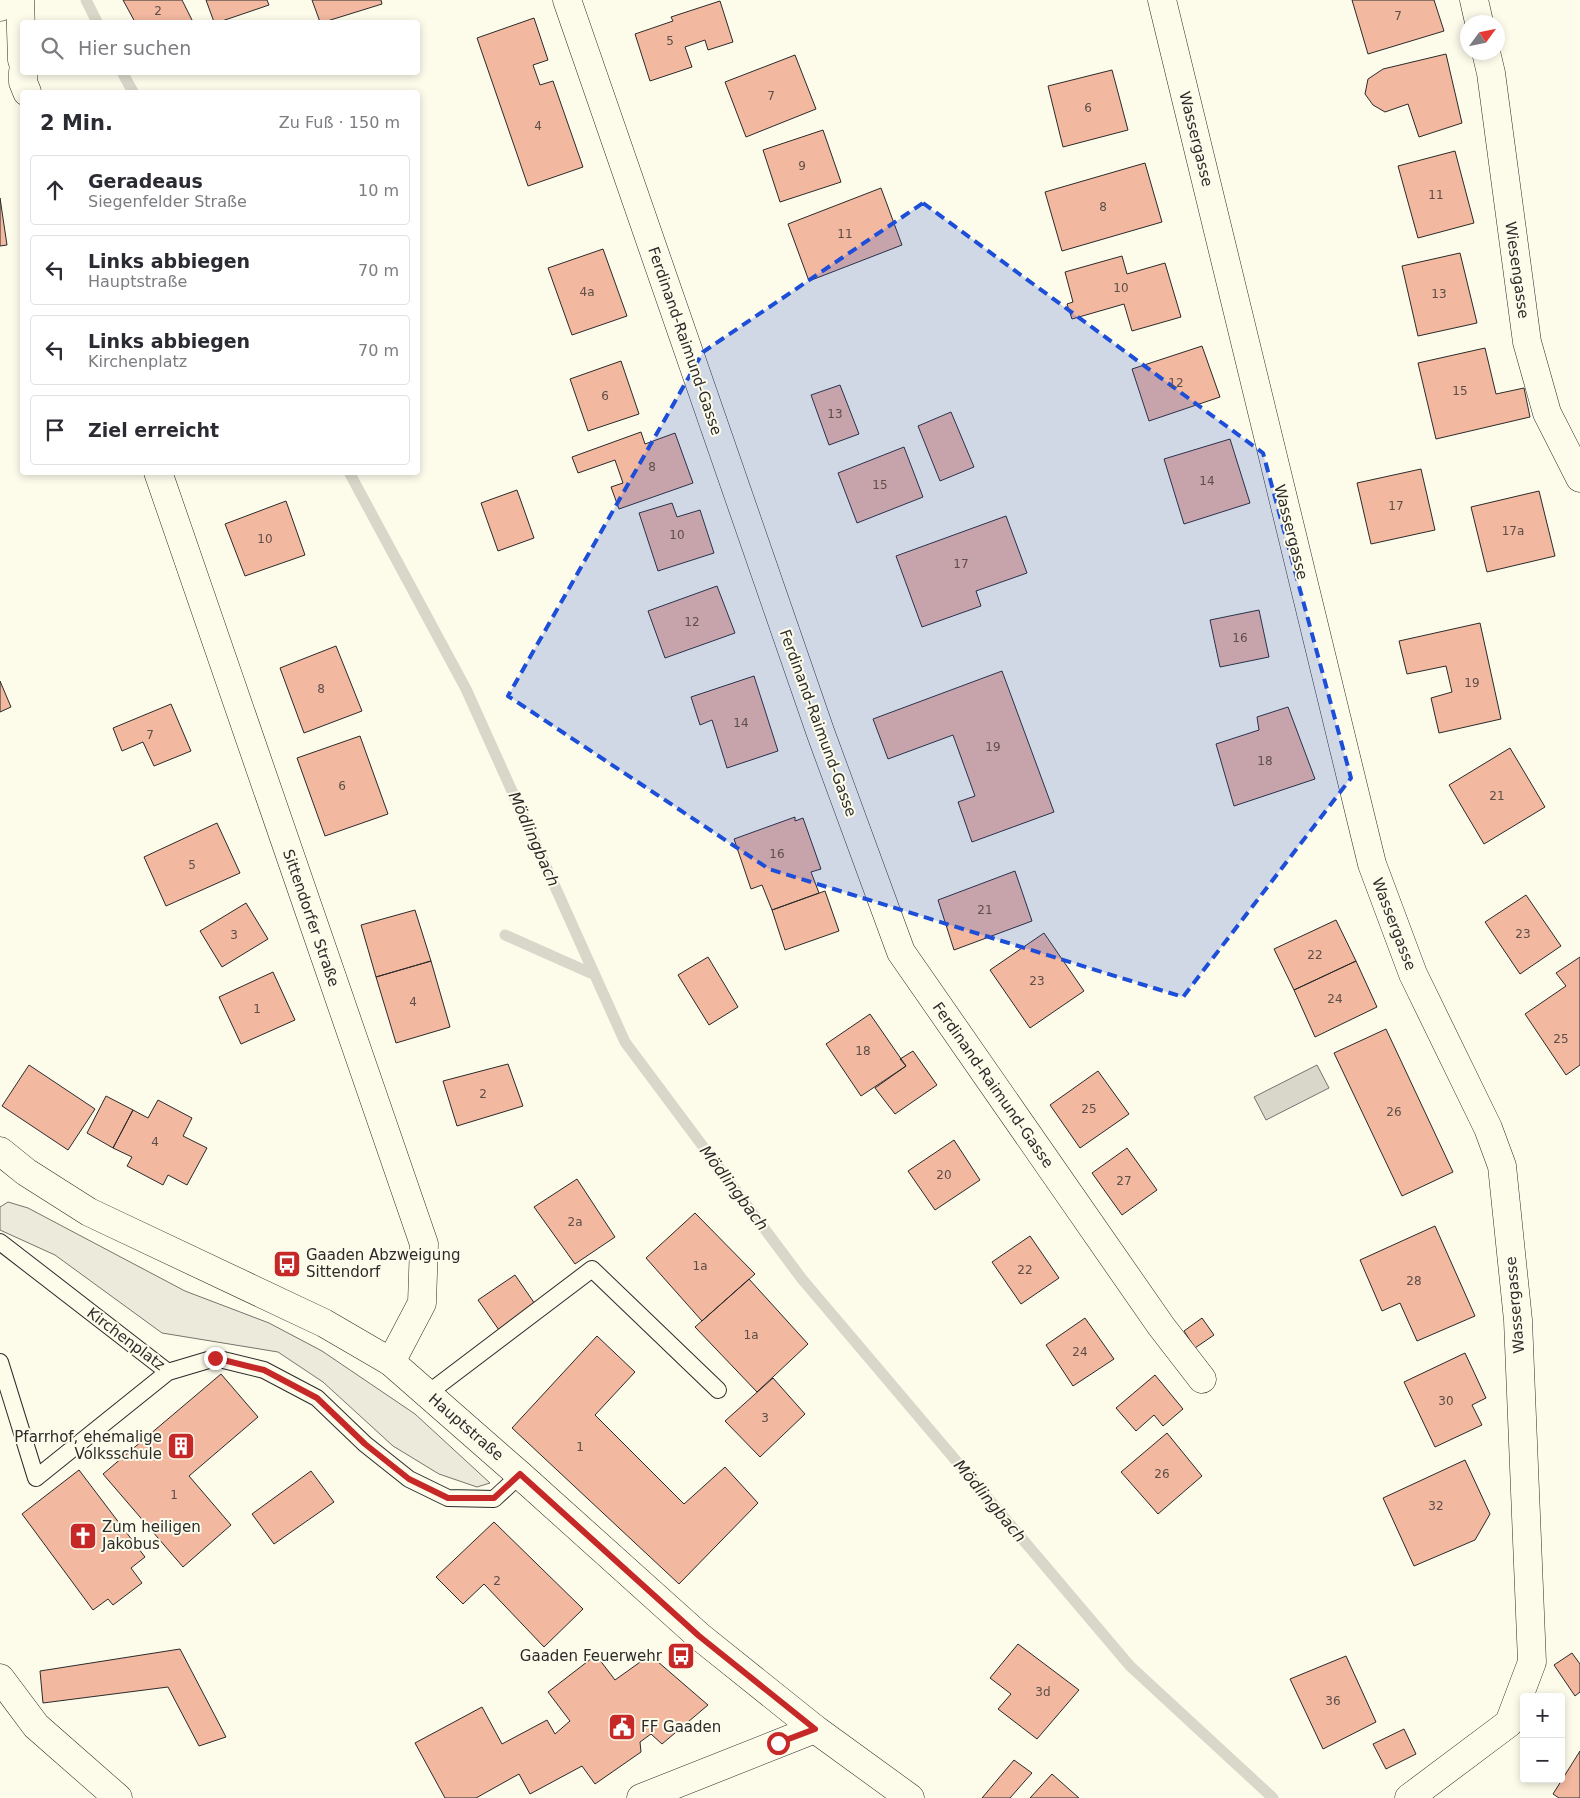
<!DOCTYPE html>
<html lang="de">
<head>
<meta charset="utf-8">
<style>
  :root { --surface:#fff; --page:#f7f7f7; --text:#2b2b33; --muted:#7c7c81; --line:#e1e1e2 }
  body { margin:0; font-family:"DejaVu Sans",sans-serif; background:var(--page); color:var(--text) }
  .controls { position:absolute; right:15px; bottom:15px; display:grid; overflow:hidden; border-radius:5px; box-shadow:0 2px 8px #0003 }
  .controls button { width:45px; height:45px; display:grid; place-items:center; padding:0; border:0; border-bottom:1px solid var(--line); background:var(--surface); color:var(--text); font:25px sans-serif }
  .compass { position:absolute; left:1460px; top:15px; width:45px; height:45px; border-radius:50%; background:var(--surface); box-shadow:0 2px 8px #0003; rotate:57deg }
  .stop { position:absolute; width:15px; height:15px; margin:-11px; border:4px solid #c62828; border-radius:50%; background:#fff }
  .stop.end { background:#c62828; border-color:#fff; box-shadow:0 1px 5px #0008 }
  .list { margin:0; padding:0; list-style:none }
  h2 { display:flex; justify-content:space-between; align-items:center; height:65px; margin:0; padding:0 20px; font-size:21px }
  h2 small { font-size:16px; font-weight:400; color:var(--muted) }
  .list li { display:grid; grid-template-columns:32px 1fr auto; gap:15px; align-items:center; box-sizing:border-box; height:70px; margin:0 10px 10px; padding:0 10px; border:1px solid var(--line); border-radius:5px }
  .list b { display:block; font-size:19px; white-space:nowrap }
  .list p { margin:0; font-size:16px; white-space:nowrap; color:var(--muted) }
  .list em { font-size:16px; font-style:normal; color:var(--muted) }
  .icon { flex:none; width:28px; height:28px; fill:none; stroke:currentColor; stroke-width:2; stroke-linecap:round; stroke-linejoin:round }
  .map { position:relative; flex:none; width:1580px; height:1798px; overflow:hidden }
  .search { position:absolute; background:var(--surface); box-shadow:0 2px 8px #0003; left:20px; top:20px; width:400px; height:55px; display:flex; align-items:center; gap:12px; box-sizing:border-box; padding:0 18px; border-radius:5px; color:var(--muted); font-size:19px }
  .panel { position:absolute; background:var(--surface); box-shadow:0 2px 8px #0003; left:20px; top:90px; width:400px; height:385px; border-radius:5px }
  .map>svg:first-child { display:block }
  .green { fill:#ecebdb; stroke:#74746e }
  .water { fill:#d8d7c9; stroke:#74746e }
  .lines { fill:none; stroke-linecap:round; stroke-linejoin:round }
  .stream { stroke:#d8d7c9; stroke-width:11 }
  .building { fill:#f2b8a0; stroke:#2b2b2b }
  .service-casing { stroke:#2b2b2b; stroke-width:18 }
  .minor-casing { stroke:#2b2b2b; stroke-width:29 }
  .tertiary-casing { stroke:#2b2b2b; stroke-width:29 }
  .primary-casing { stroke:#2b2b2b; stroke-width:29 }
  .service { stroke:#fdfbea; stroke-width:16 }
  .minor { stroke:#fdfbea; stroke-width:28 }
  .tertiary { stroke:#fdfbea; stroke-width:28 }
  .primary { stroke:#fdfbea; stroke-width:28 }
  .route { stroke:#c62828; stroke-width:6 }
  .marked { fill:#1d4ed8; fill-opacity:0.2; stroke:#1d4ed8; stroke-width:4; stroke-dasharray:10 6; stroke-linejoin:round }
  .labels { text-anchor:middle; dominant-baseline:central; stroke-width:4; stroke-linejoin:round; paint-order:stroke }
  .number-label { font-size:12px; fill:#5d4e48 }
  .street-label { font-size:15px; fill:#2b2b2b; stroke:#fdfbea }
  .poi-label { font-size:15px; fill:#2b2b2b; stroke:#fdfbea; text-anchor:start }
  .water-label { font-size:16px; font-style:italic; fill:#2b2b2b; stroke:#fdfbea }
</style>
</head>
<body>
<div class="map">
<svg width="1580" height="1798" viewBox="0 0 1580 1798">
  <rect width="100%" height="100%" fill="#fdfbea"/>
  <path class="green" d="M 8,1202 L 28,1208 L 185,1291 L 269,1323 L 322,1351 L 415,1414 L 490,1483 L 477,1487 L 439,1474 L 393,1446 L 323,1382 L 278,1352 L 162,1333 L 55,1255 L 0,1230 L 0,1207 Z"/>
  <path class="water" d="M 1317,1065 L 1329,1088 L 1266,1120 L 1254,1097 Z"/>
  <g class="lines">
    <path class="stream" d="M 86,0 L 97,22
      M 122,72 L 133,92
      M 349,472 L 466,689 L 625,1042 L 802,1279 L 1130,1666 L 1273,1798
      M 505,935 L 595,975"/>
  </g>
  <path class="building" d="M 123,0 L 182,0 L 193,22 L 135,22 Z
    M 206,0 L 267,0 L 269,5 L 219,22 L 214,22 Z
    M 312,0 L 381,0 L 382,4 L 324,22 L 320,22 Z
    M 1352,0 L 1434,0 L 1444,31 L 1368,54 Z
    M 720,1 L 733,42 L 708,50 L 705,40 L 685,47 L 692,67 L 650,81 L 635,34 L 673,21 L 671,17 Z
    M 534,18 L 548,60 L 533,65 L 540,85 L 553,81 L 583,167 L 528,186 L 477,38 Z
    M 1446,54 L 1462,123 L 1419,137 L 1408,104 L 1385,112 L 1373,105 L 1365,94 L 1368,79 L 1383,69 Z
    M 795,55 L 816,109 L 746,137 L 725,82 Z
    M 1112,70 L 1128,130 L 1063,147 L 1048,86 Z
    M 823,130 L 841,182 L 780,202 L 763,150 Z
    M 1455,151 L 1474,223 L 1418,238 L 1398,166 Z
    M 1145,163 L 1162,222 L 1062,251 L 1045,192 Z
    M 881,188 L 902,245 L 809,281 L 788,224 Z
    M 0,198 L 7,245 L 0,246 Z
    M 603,249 L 627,316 L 572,335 L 548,268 Z
    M 1460,253 L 1477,323 L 1418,336 L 1402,266 Z
    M 1122,256 L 1127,274 L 1165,263 L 1181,317 L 1132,331 L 1124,304 L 1072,319 L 1067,304 L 1073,302 L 1065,272 Z
    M 1202,346 L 1220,397 L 1149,421 L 1132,369 Z
    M 1485,348 L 1496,394 L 1524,388 L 1530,417 L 1436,439 L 1418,363 Z
    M 621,361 L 639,414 L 588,431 L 570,379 Z
    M 840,385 L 859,434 L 829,445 L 811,395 Z
    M 951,412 L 974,467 L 940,481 L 918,426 Z
    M 641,432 L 645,444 L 675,433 L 693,483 L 619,509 L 611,487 L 623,483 L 615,460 L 578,473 L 572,457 Z
    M 1230,439 L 1250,503 L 1184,524 L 1164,459 Z
    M 904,447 L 923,497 L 857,523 L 838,473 Z
    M 1421,469 L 1435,530 L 1371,544 L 1357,483 Z
    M 517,490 L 534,538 L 498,551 L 481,503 Z
    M 1539,491 L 1555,556 L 1487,572 L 1471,507 Z
    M 286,501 L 305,555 L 245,576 L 225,524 Z
    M 672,503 L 677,517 L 700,510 L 714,553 L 658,571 L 639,513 Z
    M 1006,516 L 1027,573 L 976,591 L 981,606 L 922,627 L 896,556 Z
    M 717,586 L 735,633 L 665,658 L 648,611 Z
    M 1259,610 L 1269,657 L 1220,667 L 1210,620 Z
    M 1480,623 L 1501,719 L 1439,733 L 1431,698 L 1452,692 L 1446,666 L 1407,674 L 1399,641 Z
    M 336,646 L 362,711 L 304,733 L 280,668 Z
    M 1002,671 L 1054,812 L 972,842 L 958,802 L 975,796 L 953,735 L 888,759 L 873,719 Z
    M 754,676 L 778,751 L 727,768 L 712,720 L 700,725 L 691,697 Z
    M 0,681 L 11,707 L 0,712 Z
    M 171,704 L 191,751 L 154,766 L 143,742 L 122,751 L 113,728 Z
    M 1288,707 L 1315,779 L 1234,806 L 1216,744 L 1259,730 L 1257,717 Z
    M 360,736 L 388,814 L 325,836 L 297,758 Z
    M 1510,748 L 1545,807 L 1484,844 L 1449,785 Z
    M 795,817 L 795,821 L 803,818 L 821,869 L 811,872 L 819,893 L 772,910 L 762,885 L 751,889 L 734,839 Z
    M 217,823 L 240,873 L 166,906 L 144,857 Z
    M 1015,871 L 1032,921 L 954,950 L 938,900 Z
    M 825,891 L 839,931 L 785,950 L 772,910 Z
    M 1526,895 L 1561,946 L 1520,974 L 1485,922 Z
    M 246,903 L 268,939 L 222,967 L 200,931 Z
    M 415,910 L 431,961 L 376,977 L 361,925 Z
    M 1336,920 L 1356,961 L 1294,990 L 1274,949 Z
    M 1044,933 L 1084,991 L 1030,1028 L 990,970 Z
    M 708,957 L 738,1007 L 709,1025 L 678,975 Z
    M 1580,957 L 1580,1065 L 1566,1075 L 1525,1014 L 1566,986 L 1556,973 Z
    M 431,961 L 450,1027 L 396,1043 L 376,977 Z
    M 1356,961 L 1377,1007 L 1315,1037 L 1294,990 Z
    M 273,972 L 295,1020 L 241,1044 L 219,997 Z
    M 870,1014 L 906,1066 L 861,1096 L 826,1044 Z
    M 1386,1029 L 1453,1172 L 1402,1196 L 1334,1053 Z
    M 913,1051 L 937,1085 L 895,1114 L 875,1088 L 906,1066 L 900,1059 Z
    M 508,1064 L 523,1106 L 457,1126 L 443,1081 Z
    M 29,1065 L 95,1109 L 68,1150 L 2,1106 Z
    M 1098,1071 L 1129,1114 L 1080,1148 L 1050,1105 Z
    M 106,1096 L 133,1110 L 113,1148 L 87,1133 Z
    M 158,1100 L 192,1118 L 183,1136 L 207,1148 L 187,1185 L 168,1175 L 163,1185 L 127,1166 L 132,1157 L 113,1148 L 133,1110 L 148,1118 Z
    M 954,1140 L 980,1180 L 935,1210 L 908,1171 Z
    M 1127,1148 L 1157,1190 L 1122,1215 L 1092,1173 Z
    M 577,1179 L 615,1237 L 575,1264 L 534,1207 Z
    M 695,1213 L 755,1274 L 702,1321 L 646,1258 Z
    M 1435,1226 L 1475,1316 L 1417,1341 L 1400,1303 L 1382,1311 L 1360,1260 Z
    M 1030,1236 L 1059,1278 L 1021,1304 L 992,1262 Z
    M 515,1275 L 535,1304 L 499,1330 L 478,1300 Z
    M 749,1279 L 808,1344 L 757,1392 L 695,1327 Z
    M 1085,1318 L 1114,1359 L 1073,1386 L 1046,1345 Z
    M 1202,1318 L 1214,1335 L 1195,1348 L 1184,1331 Z
    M 597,1336 L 635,1372 L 595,1415 L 684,1504 L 725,1467 L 758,1503 L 679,1584 L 512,1428 Z
    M 1465,1353 L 1486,1398 L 1472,1405 L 1482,1425 L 1435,1447 L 1404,1382 Z
    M 221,1374 L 258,1417 L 189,1476 L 231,1525 L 183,1567 L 103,1474 Z
    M 1155,1375 L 1183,1409 L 1163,1426 L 1154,1415 L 1136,1431 L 1116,1408 Z
    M 773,1378 L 805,1414 L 760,1457 L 725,1421 Z
    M 1167,1433 L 1202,1476 L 1158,1514 L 1121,1472 Z
    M 1465,1460 L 1490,1514 L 1475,1540 L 1414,1566 L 1383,1498 Z
    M 79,1470 L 145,1557 L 131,1568 L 142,1583 L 113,1605 L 108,1599 L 93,1610 L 22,1514 Z
    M 311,1471 L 334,1502 L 274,1544 L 252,1514 Z
    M 494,1522 L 583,1609 L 544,1647 L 484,1584 L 463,1604 L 436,1577 Z
    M 1018,1644 L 1079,1690 L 1037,1739 L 998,1709 L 1011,1694 L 990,1678 Z
    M 180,1649 L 226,1737 L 199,1746 L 168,1687 L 43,1703 L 40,1671 Z
    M 1572,1653 L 1580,1664 L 1580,1692 L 1575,1696 L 1554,1665 Z
    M 596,1655 L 615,1680 L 650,1655 L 708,1705 L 662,1744 L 651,1734 L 640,1742 L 641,1752 L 595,1784 L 582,1766 L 530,1794 L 519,1774 L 476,1798 L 445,1798 L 415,1743 L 482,1707 L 502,1744 L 547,1720 L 555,1734 L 570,1721 L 548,1692 Z
    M 1346,1656 L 1376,1722 L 1323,1749 L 1290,1679 Z
    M 1404,1729 L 1416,1754 L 1386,1769 L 1373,1744 Z
    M 1580,1751 L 1580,1798 L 1559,1798 L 1553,1794 Z
    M 1014,1760 L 1032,1773 L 1010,1798 L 982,1798 Z
    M 1052,1774 L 1079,1798 L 1030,1798 Z"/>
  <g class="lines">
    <g class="service-casing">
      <path id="service" d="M 0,1242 L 168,1372 L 215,1358 L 264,1370 L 317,1398 L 365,1444 L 409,1479 L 448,1498 L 494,1499 L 520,1475
        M 0,1362 L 36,1478 L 168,1372
        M 427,1394 L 592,1269 L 718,1390"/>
    </g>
    <g class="minor-casing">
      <path id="minor" d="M 567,0 L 821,734 L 901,952 L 1161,1326 L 1202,1379
        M 1162,0 L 1372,864 L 1413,974 L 1488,1128 L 1502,1166 L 1518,1320 L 1532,1662 L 1509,1723 L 1409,1798
        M 1474,0 L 1479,22
        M 0,7 L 10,0
        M 1486,52 L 1491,73 L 1527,342 L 1547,413 L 1580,478
        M 0,1678 L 36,1726 L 118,1798"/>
    </g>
    <g class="tertiary-casing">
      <path id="tertiary" d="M 20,0 L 22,60
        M 23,72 L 23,82 L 27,92
        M 158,472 L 424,1244 L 422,1303 L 391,1362
        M 641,1798 L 815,1729"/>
    </g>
    <g class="primary-casing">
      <path id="primary" d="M 0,1151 L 26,1172 L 89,1212 L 324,1323 L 391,1362 L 520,1475 L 699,1636 L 815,1729 L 910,1798"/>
    </g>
    <use href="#service" class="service"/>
    <use href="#minor" class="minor"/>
    <use href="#tertiary" class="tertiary"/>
    <use href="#primary" class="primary"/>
  </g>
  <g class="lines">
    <path class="route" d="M 215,1358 L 264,1370 L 317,1398 L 365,1444 L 409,1479 L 448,1498 L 494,1498 L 520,1474 L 699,1636 L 815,1729 L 778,1743"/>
  </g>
  <path class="marked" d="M 923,203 L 1263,453 L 1351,778 L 1183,997 L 769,869 L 508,696 L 703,352 Z"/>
  <defs>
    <g id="bus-square" transform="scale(1.4375)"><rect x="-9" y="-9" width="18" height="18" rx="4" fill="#c62828" stroke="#fdfbea"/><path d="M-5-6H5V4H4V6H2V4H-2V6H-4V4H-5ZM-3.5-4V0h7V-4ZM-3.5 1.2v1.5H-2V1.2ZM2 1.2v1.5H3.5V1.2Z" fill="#fff"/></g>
    <g id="building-square" transform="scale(1.4375)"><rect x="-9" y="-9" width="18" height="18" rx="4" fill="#c62828" stroke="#fdfbea"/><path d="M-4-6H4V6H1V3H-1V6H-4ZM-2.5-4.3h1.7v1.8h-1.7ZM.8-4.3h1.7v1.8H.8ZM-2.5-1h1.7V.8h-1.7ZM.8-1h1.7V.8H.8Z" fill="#fff"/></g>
    <g id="church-square" transform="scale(1.4375)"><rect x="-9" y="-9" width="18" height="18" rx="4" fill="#c62828" stroke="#fdfbea"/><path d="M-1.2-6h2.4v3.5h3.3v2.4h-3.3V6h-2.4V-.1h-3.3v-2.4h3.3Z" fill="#fff"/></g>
    <g id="civic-square" transform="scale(1.4375)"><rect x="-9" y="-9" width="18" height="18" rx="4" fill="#c62828" stroke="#fdfbea"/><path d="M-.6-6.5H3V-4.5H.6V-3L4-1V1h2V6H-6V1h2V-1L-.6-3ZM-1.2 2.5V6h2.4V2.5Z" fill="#fff"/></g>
  </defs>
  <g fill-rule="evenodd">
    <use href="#bus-square" x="287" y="1264"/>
    <use href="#building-square" x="181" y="1446"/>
    <use href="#church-square" x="83" y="1536"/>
    <use href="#bus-square" x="681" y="1656"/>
    <use href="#civic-square" x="622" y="1727"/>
  </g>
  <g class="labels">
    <g class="number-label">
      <text x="158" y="11">2</text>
      <text x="1398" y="16">7</text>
      <text x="670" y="41">5</text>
      <text x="771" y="96">7</text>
      <text x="1088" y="108">6</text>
      <text x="538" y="126">4</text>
      <text x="802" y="166">9</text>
      <text x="1436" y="195">11</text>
      <text x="1103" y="207">8</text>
      <text x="845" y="234">11</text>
      <text x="1121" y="288">10</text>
      <text x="587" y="292">4a</text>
      <text x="1439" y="294">13</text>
      <text x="1176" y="383">12</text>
      <text x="1460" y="391">15</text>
      <text x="605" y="396">6</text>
      <text x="835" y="414">13</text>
      <text x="652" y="467">8</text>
      <text x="1207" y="481">14</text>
      <text x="880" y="485">15</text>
      <text x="1396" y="506">17</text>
      <text x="1513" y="531">17a</text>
      <text x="677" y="535">10</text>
      <text x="265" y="539">10</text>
      <text x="961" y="564">17</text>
      <text x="692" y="622">12</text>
      <text x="1240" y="638">16</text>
      <text x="1472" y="683">19</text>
      <text x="321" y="689">8</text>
      <text x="741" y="723">14</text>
      <text x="150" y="735">7</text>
      <text x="993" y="747">19</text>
      <text x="1265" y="761">18</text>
      <text x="342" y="786">6</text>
      <text x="1497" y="796">21</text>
      <text x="777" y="854">16</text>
      <text x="192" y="865">5</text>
      <text x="985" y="910">21</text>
      <text x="1523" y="934">23</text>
      <text x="234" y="935">3</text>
      <text x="1315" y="955">22</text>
      <text x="1037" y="981">23</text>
      <text x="1335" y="999">24</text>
      <text x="413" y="1002">4</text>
      <text x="257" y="1009">1</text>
      <text x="1561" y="1039">25</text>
      <text x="863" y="1051">18</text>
      <text x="483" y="1094">2</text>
      <text x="1089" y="1109">25</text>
      <text x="1394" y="1112">26</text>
      <text x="155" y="1142">4</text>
      <text x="944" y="1175">20</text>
      <text x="1124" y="1181">27</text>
      <text x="575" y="1222">2a</text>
      <text x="700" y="1266">1a</text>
      <text x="1025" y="1270">22</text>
      <text x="1414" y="1281">28</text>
      <text x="751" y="1335">1a</text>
      <text x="1080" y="1352">24</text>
      <text x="1446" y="1401">30</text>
      <text x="765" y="1418">3</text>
      <text x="580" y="1447">1</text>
      <text x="1162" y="1474">26</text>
      <text x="174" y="1495">1</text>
      <text x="1436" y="1506">32</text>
      <text x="497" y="1581">2</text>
      <text x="1043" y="1692">3d</text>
      <text x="1333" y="1701">36</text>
    </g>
    <g class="street-label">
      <text transform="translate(1196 139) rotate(76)">Wassergasse</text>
      <text transform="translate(1517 270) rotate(82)">Wiesengasse</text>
      <text transform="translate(685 341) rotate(71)">Ferdinand-Raimund-Gasse</text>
      <text transform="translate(1291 532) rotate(76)">Wassergasse</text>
      <text transform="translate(818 723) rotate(70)">Ferdinand-Raimund-Gasse</text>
      <text transform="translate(311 918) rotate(71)">Sittendorfer Straße</text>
      <text transform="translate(1394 924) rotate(69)">Wassergasse</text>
      <text transform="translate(993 1085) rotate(55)">Ferdinand-Raimund-Gasse</text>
      <text transform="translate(1515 1305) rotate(-95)">Wassergasse</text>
      <text transform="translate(126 1339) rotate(37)">Kirchenplatz</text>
      <text transform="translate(466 1427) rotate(41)">Hauptstraße</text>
    </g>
    <g class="poi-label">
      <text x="306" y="1255">Gaaden Abzweigung<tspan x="306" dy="17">Sittendorf</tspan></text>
      <text x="162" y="1437" text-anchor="end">Pfarrhof, ehemalige<tspan x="162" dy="17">Volksschule</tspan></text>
      <text x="102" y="1527">Zum heiligen<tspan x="102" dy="17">Jakobus</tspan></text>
      <text x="662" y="1656" text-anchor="end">Gaaden Feuerwehr</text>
      <text x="641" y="1727">FF Gaaden</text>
    </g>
    <g class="water-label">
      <text transform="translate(534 839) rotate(66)">Mödlingbach</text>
      <text transform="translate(734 1188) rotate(53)">Mödlingbach</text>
      <text transform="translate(990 1501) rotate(50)">Mödlingbach</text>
    </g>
  </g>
</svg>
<div class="controls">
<button>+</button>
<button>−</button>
</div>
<svg class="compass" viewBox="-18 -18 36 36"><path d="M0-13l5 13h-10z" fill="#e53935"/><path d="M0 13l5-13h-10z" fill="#7c7c81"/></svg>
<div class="stop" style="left:778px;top:1743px"></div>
<div class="stop end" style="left:215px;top:1358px"></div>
<div class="search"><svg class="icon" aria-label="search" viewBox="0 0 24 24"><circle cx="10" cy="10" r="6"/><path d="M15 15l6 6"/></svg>Hier suchen</div>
<section class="panel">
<h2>2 Min.<small>Zu Fuß · 150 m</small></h2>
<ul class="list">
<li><svg class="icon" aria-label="ahead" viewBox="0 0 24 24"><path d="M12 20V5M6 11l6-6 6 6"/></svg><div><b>Geradeaus</b><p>Siegenfelder Straße</p></div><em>10 m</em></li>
<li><svg class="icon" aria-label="left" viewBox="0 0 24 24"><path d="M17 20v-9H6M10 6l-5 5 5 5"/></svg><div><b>Links abbiegen</b><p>Hauptstraße</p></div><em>70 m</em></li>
<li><svg class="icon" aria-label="left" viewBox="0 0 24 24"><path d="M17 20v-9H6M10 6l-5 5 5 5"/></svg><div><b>Links abbiegen</b><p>Kirchenplatz</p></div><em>70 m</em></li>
<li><svg class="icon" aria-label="arrive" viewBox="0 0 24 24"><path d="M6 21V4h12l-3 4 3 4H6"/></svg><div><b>Ziel erreicht</b></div></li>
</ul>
</section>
</div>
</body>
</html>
